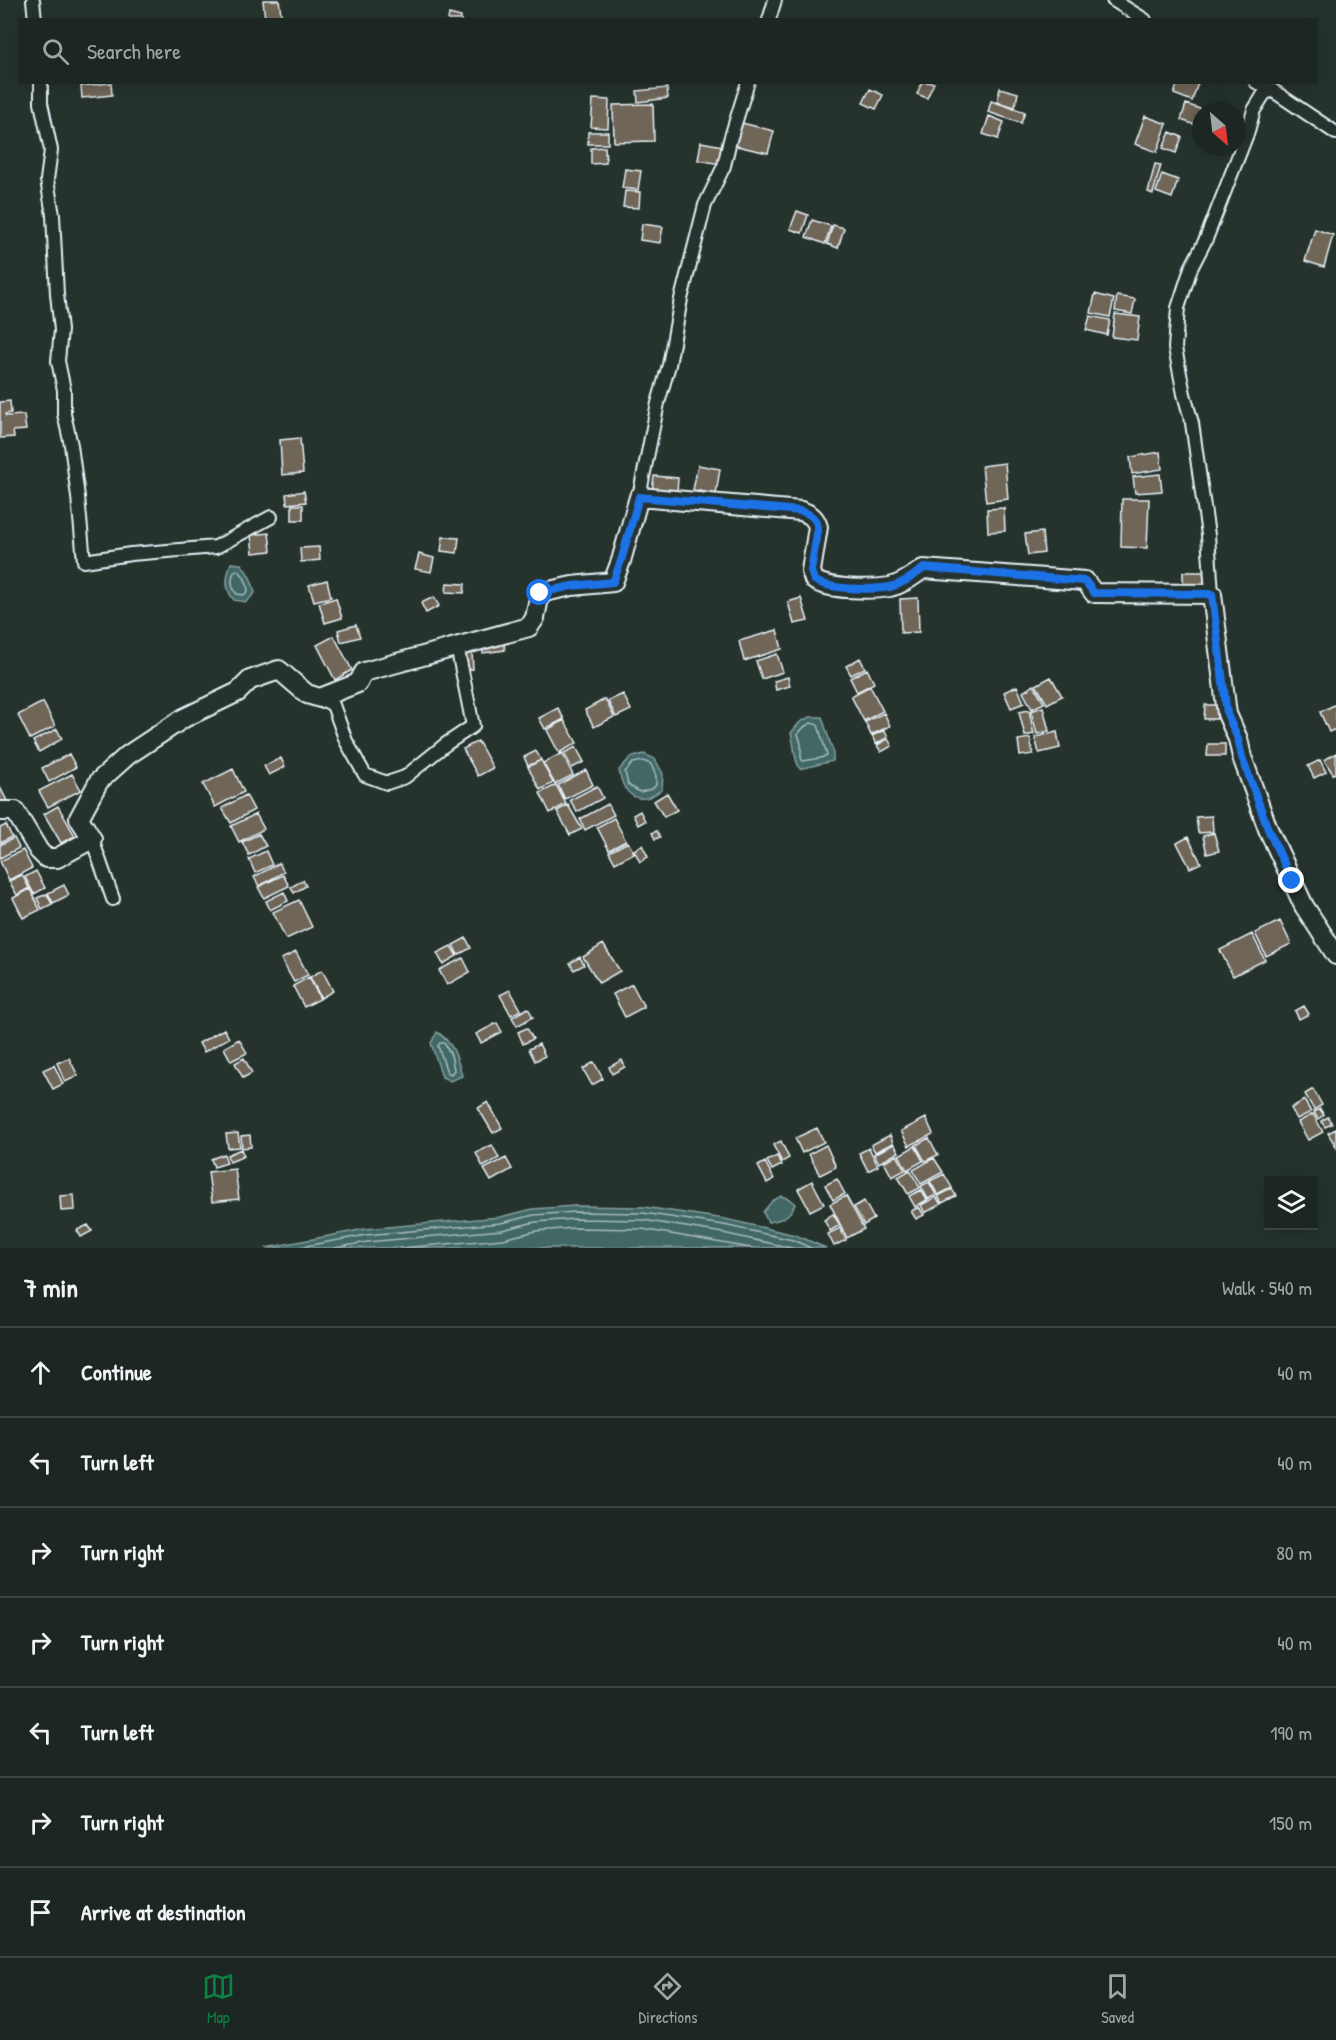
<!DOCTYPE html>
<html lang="en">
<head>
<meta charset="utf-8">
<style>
  :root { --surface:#1c2622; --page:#29322f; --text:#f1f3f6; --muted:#a0a5a5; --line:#3a4340; --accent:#0b8043 }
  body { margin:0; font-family:"Patrick Hand",sans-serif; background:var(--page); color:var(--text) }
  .controls { position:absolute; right:18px; bottom:18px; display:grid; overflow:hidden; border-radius:0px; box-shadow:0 3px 15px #0003 }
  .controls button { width:54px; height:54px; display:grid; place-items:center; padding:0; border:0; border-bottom:2px solid var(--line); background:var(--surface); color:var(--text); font:30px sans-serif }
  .compass { position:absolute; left:1192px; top:102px; width:54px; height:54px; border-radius:50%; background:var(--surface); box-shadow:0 3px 15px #0003; rotate:152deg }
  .stop { position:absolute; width:18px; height:18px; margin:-14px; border:4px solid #1a73e8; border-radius:50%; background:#fff }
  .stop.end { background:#1a73e8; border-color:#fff; box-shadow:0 2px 6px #0008 }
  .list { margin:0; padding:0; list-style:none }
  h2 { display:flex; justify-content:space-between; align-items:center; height:78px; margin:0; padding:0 24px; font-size:26px }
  h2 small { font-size:20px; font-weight:400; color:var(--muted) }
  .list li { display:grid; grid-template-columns:39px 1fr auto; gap:18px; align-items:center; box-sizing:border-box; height:90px; padding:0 24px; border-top:2px solid var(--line) }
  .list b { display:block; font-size:22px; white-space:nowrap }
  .list em { font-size:20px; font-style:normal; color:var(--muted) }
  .icon { flex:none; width:33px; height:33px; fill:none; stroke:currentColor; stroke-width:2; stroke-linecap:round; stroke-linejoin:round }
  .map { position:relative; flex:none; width:1336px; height:1248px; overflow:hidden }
  .search { position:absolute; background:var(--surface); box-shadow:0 3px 15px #0003; left:18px; right:18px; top:18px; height:66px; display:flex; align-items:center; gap:15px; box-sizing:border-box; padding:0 21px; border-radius:0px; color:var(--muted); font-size:22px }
  .sheet { height:708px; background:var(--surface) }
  nav { display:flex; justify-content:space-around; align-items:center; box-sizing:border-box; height:84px; border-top:2px solid var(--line); background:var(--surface); font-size:16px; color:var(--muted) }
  nav a { display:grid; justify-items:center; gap:3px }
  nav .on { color:var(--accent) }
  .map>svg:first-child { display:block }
  .water { fill:#426766; stroke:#849ea0; stroke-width:1.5 }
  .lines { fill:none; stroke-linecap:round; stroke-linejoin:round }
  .shore { stroke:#a6babe; stroke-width:1.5 }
  .building { fill:#706658; stroke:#e8f1f8; stroke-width:1.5 }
  .minor-casing { stroke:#e8f1f8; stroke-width:16 }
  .secondary-casing { stroke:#e8f1f8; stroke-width:22 }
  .minor { stroke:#26332d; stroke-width:12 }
  .secondary { stroke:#26332d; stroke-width:18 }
  .route { stroke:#1a73e8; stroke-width:8 }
</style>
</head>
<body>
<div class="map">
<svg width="1336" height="1248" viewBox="0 0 1336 1248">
  <rect width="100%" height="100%" fill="#26332d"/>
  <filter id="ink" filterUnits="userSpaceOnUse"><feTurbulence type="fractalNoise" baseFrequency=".0167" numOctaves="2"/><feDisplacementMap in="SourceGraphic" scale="12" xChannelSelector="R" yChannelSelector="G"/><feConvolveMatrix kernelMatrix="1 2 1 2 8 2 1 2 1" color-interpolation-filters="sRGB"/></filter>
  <g filter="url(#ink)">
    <path class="water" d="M 231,563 L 241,564 C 249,573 252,581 255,593 L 246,602 L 234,600 C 224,588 226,577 231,563 Z
      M 810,717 L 822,717 L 833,751 L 833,761 L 800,769 C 793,758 795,745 791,733 L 800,722 Z
      M 644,754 L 655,759 L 663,774 L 662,789 C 640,808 623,796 619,770 L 630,758 Z
      M 437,1032 C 454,1043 457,1057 462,1076 L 450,1081 L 442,1077 L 431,1043 Z
      M 781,1196 L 789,1199 L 795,1204 C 789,1217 782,1220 768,1222 L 763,1212 L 772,1201 Z
      M 575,1206 L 644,1207 L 725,1219 L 795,1235 L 826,1248 L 266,1248 L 365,1229 L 500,1217 L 533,1209 Z"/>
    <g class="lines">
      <path class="shore" d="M 236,570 C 244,573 247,583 248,591 L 244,595 L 237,594 C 231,588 230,576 236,570 Z
        M 811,723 L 818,725 L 827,755 L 821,758 L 803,761 L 801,758 L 801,744 L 798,734 L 804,727 Z
        M 643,761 L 651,764 L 656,776 L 656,785 L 652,789 L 640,792 L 628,785 L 625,772 L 633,763 Z
        M 440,1043 L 444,1043 L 451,1055 L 454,1070 L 451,1074 L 447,1072 L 438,1046 Z
        M 295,1248 L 366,1235 L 501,1223 L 534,1215 L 575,1212 L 643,1213 L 724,1225 L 793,1240 L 811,1248
        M 335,1248 L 367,1242 L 502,1230 L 535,1222 L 575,1219 L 643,1220 L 723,1233 L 792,1248
        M 400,1248 L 503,1239 L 536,1231 L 575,1228 L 642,1229 L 751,1248"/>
    </g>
    <path class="building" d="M 263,0 L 279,0 L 282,20 L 265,20 Z
      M 449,14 L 461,17 L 461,20 L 448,20 Z
      M 922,82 L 934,83 L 927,98 L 917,94 Z
      M 1178,82 L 1198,83 L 1192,101 L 1174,94 Z
      M 111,83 L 112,95 L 82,98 L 81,86 Z
      M 667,88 L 668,98 L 638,102 L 637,91 Z
      M 1000,88 L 1018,93 L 1015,107 L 997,102 Z
      M 870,89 L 883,95 L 876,109 L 863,103 Z
      M 593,99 L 609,100 L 608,128 L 591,127 Z
      M 991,101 L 1025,112 L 1021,123 L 988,112 Z
      M 653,104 L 654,141 L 614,142 L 613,105 Z
      M 1186,104 L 1206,111 L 1201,111 L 1201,127 L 1181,120 Z
      M 989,116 L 1004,122 L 998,139 L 983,134 Z
      M 1145,116 L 1167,124 L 1157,152 L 1135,144 Z
      M 738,122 L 774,131 L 768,153 L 732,145 Z
      M 1237,124 L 1244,128 L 1239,138 L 1237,137 Z
      M 588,132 L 608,132 L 608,144 L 588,144 Z
      M 1170,132 L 1182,137 L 1176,153 L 1163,148 Z
      M 701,142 L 723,146 L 720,164 L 698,160 Z
      M 605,147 L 606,163 L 591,164 L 591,148 Z
      M 1155,164 L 1161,165 L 1153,194 L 1148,192 Z
      M 625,169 L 641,171 L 638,190 L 622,188 Z
      M 1162,174 L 1178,180 L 1172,198 L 1156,192 Z
      M 625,191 L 640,192 L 639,208 L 623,207 Z
      M 797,211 L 808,215 L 802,233 L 790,229 Z
      M 812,220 L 831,226 L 825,244 L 806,237 Z
      M 642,224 L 663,227 L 660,243 L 640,240 Z
      M 833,225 L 844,228 L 838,248 L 827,244 Z
      M 1315,229 L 1333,235 L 1324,267 L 1305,261 Z
      M 1095,294 L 1114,299 L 1110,317 L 1091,313 Z
      M 1117,296 L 1135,299 L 1132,314 L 1115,311 Z
      M 1115,314 L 1140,317 L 1137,340 L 1112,337 Z
      M 1090,316 L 1110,320 L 1107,335 L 1086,330 Z
      M 10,401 L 11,413 L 5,414 L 6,416 L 24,415 L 26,430 L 13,431 L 14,437 L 0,438 L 0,402 Z
      M 300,438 L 303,473 L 282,475 L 280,440 Z
      M 1160,452 L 1162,469 L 1132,474 L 1130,457 Z
      M 1005,463 L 1008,499 L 986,502 L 982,466 Z
      M 698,465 L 720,469 L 716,494 L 693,490 Z
      M 1160,474 L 1162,491 L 1135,493 L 1133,477 Z
      M 654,476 L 678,478 L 677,492 L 652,490 Z
      M 304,491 L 306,502 L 287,504 L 286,494 Z
      M 1122,499 L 1149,499 L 1147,548 L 1121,547 Z
      M 292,505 L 303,505 L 303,520 L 292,520 Z
      M 1004,508 L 1005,531 L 988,532 L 987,509 Z
      M 1042,532 L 1044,553 L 1028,555 L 1025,534 Z
      M 269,533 L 271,551 L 253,553 L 251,535 Z
      M 443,537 L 459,538 L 457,553 L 441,551 Z
      M 319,547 L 320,560 L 301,562 L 300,548 Z
      M 419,554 L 434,558 L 431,572 L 415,569 Z
      M 1183,572 L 1204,572 L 1204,587 L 1183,587 Z
      M 327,580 L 331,597 L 314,601 L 309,585 Z
      M 447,583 L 465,584 L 464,593 L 446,592 Z
      M 434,597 L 439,606 L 426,613 L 421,603 Z
      M 336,598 L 342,618 L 325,623 L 319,603 Z
      M 801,598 L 808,621 L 794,624 L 788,602 Z
      M 918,598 L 919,632 L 901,633 L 900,599 Z
      M 356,625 L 360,637 L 341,642 L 338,630 Z
      M 777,630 L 782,649 L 744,661 L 739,641 Z
      M 334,636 L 352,670 L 335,680 L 317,645 Z
      M 503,638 L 505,650 L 483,653 L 482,641 Z
      M 472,652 L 473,669 L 464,670 L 463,653 Z
      M 777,654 L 783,672 L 762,679 L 756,661 Z
      M 860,658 L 865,668 L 851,675 L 846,666 Z
      M 867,669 L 874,683 L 857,692 L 850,678 Z
      M 788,677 L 790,686 L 776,690 L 774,681 Z
      M 1051,677 L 1062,696 L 1047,704 L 1036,685 Z
      M 1034,685 L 1044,703 L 1032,709 L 1023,692 Z
      M 870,686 L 883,711 L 864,721 L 851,696 Z
      M 1017,686 L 1024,703 L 1011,708 L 1004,692 Z
      M 623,694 L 631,710 L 616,717 L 608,701 Z
      M 605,699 L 614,717 L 594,727 L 585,710 Z
      M 43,702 L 55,726 L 30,739 L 18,715 Z
      M 1336,704 L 1336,729 L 1329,732 L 1320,712 Z
      M 1205,705 L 1218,705 L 1217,719 L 1204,719 Z
      M 1043,707 L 1049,731 L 1037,734 L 1031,711 Z
      M 558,708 L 564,719 L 545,729 L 539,718 Z
      M 1029,710 L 1034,734 L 1025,736 L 1019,712 Z
      M 884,713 L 890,726 L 871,735 L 865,722 Z
      M 564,720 L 577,743 L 559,753 L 547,730 Z
      M 57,729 L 62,739 L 39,752 L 33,741 Z
      M 884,730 L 888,737 L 876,744 L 872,736 Z
      M 1057,732 L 1060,748 L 1039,753 L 1035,737 Z
      M 1030,738 L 1033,754 L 1020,756 L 1018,740 Z
      M 888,739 L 892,746 L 881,752 L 877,745 Z
      M 478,741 L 493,768 L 478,776 L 463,749 Z
      M 1208,744 L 1225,744 L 1225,756 L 1207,756 Z
      M 576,747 L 584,762 L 572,768 L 564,753 Z
      M 536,751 L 541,760 L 528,766 L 524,757 Z
      M 562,753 L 573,775 L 555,784 L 543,763 Z
      M 1336,753 L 1336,773 L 1333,774 L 1324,760 Z
      M 69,754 L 76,767 L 49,782 L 42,768 Z
      M 281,758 L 285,767 L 269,775 L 264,766 Z
      M 541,760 L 553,783 L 540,790 L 528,767 Z
      M 1320,760 L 1326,772 L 1314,778 L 1308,766 Z
      M 233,769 L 244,792 L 215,807 L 203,784 Z
      M 586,770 L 593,785 L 565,799 L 558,785 Z
      M 72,774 L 81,790 L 48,807 L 39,791 Z
      M 556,785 L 566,804 L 550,813 L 540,793 Z
      M 597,786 L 603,798 L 577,812 L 570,800 Z
      M 0,787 L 8,803 L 0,807 Z
      M 667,793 L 677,810 L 664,817 L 654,801 Z
      M 246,795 L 254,810 L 231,823 L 222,808 Z
      M 608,804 L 614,815 L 585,830 L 580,819 Z
      M 568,805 L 582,829 L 570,835 L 557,811 Z
      M 58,806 L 75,836 L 61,843 L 44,814 Z
      M 640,811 L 645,821 L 638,825 L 633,815 Z
      M 256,814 L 264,829 L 239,842 L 231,826 Z
      M 1212,816 L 1213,832 L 1198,833 L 1196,817 Z
      M 614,818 L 626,841 L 609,850 L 597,827 Z
      M 6,825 L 12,837 L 0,843 L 0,828 Z
      M 657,831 L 660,837 L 655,839 L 652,833 Z
      M 1214,833 L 1219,851 L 1207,854 L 1203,836 Z
      M 259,834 L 266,846 L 249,855 L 242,842 Z
      M 1188,837 L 1201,863 L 1190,868 L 1177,843 Z
      M 14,838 L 19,848 L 0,858 L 0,845 Z
      M 628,842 L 634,853 L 615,863 L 609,852 Z
      M 642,845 L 648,857 L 640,862 L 634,850 Z
      M 23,850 L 32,868 L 9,880 L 0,861 Z
      M 266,851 L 272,865 L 255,873 L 249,859 Z
      M 279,863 L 284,872 L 259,886 L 254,877 Z
      M 36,871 L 45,888 L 34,894 L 25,877 Z
      M 22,875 L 29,888 L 17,895 L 9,881 Z
      M 283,875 L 289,886 L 264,898 L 258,887 Z
      M 303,880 L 306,886 L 294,893 L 291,887 Z
      M 64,885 L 69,895 L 53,903 L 48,893 Z
      M 30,889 L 40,910 L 23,918 L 13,898 Z
      M 284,892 L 288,901 L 270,910 L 266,901 Z
      M 47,894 L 52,904 L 42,909 L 37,898 Z
      M 299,900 L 312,927 L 286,939 L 273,912 Z
      M 1280,921 L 1291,944 L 1266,956 L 1255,933 Z
      M 1252,934 L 1265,960 L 1233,976 L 1220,950 Z
      M 466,938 L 471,948 L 458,955 L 453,945 Z
      M 603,944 L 620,971 L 599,983 L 583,957 Z
      M 451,946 L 457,956 L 443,964 L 437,953 Z
      M 296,952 L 308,975 L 294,982 L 281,959 Z
      M 580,957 L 584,965 L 574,970 L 570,963 Z
      M 463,958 L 470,972 L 447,985 L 439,970 Z
      M 322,970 L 333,991 L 321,998 L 310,977 Z
      M 309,977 L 320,999 L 304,1007 L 293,986 Z
      M 632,984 L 644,1007 L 625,1017 L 613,994 Z
      M 510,990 L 521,1010 L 511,1015 L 500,995 Z
      M 1304,1006 L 1309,1014 L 1299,1019 L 1295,1011 Z
      M 528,1008 L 533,1017 L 517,1026 L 512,1017 Z
      M 497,1023 L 502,1032 L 481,1043 L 476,1034 Z
      M 527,1028 L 533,1039 L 523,1044 L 518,1032 Z
      M 224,1029 L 229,1038 L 204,1052 L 199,1043 Z
      M 239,1039 L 247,1053 L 231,1061 L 224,1048 Z
      M 539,1044 L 545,1056 L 535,1061 L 529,1049 Z
      M 69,1058 L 78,1076 L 65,1082 L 57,1063 Z
      M 244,1058 L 252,1073 L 243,1078 L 235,1063 Z
      M 622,1060 L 625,1067 L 612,1074 L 609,1067 Z
      M 594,1062 L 603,1079 L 592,1085 L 583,1069 Z
      M 54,1065 L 63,1084 L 53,1089 L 43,1070 Z
      M 1313,1089 L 1322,1105 L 1314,1110 L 1305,1094 Z
      M 1304,1100 L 1311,1112 L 1297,1119 L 1291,1108 Z
      M 488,1102 L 502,1128 L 493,1133 L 478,1108 Z
      M 1320,1109 L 1324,1115 L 1318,1119 L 1314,1112 Z
      M 1313,1114 L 1323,1132 L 1308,1140 L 1298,1122 Z
      M 1328,1117 L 1332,1124 L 1325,1127 L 1321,1121 Z
      M 926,1118 L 933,1134 L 909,1146 L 901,1131 Z
      M 817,1128 L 824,1142 L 802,1153 L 795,1138 Z
      M 1336,1129 L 1336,1147 L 1328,1133 Z
      M 238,1133 L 240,1147 L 228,1148 L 226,1134 Z
      M 250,1135 L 251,1147 L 242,1148 L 241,1136 Z
      M 890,1135 L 893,1143 L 875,1152 L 871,1145 Z
      M 929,1138 L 938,1155 L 925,1161 L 916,1145 Z
      M 781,1141 L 789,1158 L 782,1162 L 773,1145 Z
      M 894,1144 L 899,1152 L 879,1163 L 874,1154 Z
      M 492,1145 L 499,1158 L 483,1167 L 476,1153 Z
      M 826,1145 L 836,1167 L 820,1175 L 809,1154 Z
      M 915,1146 L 923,1161 L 907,1170 L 899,1155 Z
      M 869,1148 L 878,1166 L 868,1171 L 859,1153 Z
      M 241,1149 L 244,1156 L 230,1162 L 227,1155 Z
      M 224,1154 L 227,1163 L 214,1167 L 211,1159 Z
      M 897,1155 L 905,1170 L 892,1177 L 884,1162 Z
      M 777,1156 L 782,1165 L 772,1170 L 767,1161 Z
      M 506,1158 L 512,1169 L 491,1181 L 484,1169 Z
      M 934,1158 L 943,1172 L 921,1184 L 913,1170 Z
      M 765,1162 L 774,1179 L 767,1183 L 758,1166 Z
      M 235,1169 L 239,1199 L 212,1202 L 208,1172 Z
      M 910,1170 L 920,1188 L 908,1194 L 898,1177 Z
      M 944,1174 L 952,1188 L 938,1195 L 930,1181 Z
      M 837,1179 L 845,1194 L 833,1200 L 825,1185 Z
      M 812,1181 L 824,1204 L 810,1211 L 798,1189 Z
      M 929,1182 L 936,1195 L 928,1199 L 921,1186 Z
      M 952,1189 L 956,1196 L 942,1203 L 938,1196 Z
      M 921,1190 L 927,1200 L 915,1207 L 909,1196 Z
      M 74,1195 L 75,1210 L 61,1211 L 60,1196 Z
      M 846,1196 L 864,1229 L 847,1238 L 830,1204 Z
      M 936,1197 L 941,1204 L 925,1213 L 921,1205 Z
      M 864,1201 L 874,1219 L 864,1225 L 854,1207 Z
      M 919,1207 L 924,1215 L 916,1219 L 911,1211 Z
      M 833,1214 L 840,1225 L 830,1231 L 824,1220 Z
      M 88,1225 L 92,1231 L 81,1237 L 77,1230 Z
      M 840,1228 L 846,1240 L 834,1246 L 828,1234 Z"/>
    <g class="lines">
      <g class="minor-casing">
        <path id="minor" d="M 33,0 L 35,20
          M 1113,0 L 1145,20
          M 769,20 L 775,0
          M 41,82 L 41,103 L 51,150 L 47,180 L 53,215 L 57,294 L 61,330 L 58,361 L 64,390 L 64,414 L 71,445 L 78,497 L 84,561 L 131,554 L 216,547 L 271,517
          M 1256,82 L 1272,90
          M 639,497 L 658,403 L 669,365 L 681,299 L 705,205 L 724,166 L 730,140 L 748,82
          M 1212,594 L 1208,535 L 1192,423 L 1184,394 L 1175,348 L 1178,308 L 1191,268 L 1206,239 L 1247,134 L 1254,110 L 1264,94 L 1272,90 L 1336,133
          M 320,698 L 333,705 L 346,741 L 365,775 L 387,783 L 405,777 L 446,744 L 473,726 L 457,646
          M 92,839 L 113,899"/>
      </g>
      <g class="secondary-casing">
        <path id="secondary" d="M 0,811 L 15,811 L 39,851 L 46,858 L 57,858 L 92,839 L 79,818 L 99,781 L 128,755 L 184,718 L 238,692 L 250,680 L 279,670 L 307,694 L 320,698 L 358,683 L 364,672 L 529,627 L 535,618 L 540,593 L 572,586 L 613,582 L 621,561 L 639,497 L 801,511 C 810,514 815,517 818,527 L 811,571 L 814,580 C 829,590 872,590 890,587 C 903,584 913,576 923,569 L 1085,581 L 1094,593 L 1212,594 L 1227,714 L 1238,739 L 1242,757 L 1268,829 L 1304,906 L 1336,955"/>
      </g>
      <use href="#minor" class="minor"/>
      <use href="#secondary" class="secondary"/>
    </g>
  </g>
  <g class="lines" filter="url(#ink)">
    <path class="route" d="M 540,593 L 572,586 L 613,582 L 621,561 L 639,497 L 801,511 C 810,514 815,517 818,527 L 811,571 L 814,580 C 829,590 872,590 890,587 C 903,584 913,576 924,568 L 1085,581 L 1094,593 L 1212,594 L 1227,714 L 1238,739 L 1242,757 L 1268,829 L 1292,881"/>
  </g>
</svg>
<div class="controls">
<button><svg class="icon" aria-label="layers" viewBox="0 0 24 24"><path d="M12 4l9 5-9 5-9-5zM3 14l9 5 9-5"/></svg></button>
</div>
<svg class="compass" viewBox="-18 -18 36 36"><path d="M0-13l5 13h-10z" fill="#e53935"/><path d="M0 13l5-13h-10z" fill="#a0a5a5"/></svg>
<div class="stop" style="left:540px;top:593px"></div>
<div class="stop end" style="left:1292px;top:881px"></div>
<div class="search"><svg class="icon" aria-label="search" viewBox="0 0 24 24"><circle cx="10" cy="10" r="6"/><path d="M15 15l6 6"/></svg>Search here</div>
</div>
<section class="sheet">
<h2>7 min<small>Walk · 540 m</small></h2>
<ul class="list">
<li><svg class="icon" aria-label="ahead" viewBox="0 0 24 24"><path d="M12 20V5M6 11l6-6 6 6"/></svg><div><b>Continue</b></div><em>40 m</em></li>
<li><svg class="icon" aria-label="left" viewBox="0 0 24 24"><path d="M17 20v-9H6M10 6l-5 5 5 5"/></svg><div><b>Turn left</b></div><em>40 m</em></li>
<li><svg class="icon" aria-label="right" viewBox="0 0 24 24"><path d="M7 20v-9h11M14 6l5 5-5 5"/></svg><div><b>Turn right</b></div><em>80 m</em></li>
<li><svg class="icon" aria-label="right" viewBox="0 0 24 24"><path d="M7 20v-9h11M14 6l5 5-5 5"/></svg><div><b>Turn right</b></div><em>40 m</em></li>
<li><svg class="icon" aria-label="left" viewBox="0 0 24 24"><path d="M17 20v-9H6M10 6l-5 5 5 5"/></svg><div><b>Turn left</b></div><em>190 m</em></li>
<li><svg class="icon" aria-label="right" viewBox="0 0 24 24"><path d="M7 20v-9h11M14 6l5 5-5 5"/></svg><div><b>Turn right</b></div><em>150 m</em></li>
<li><svg class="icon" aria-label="arrive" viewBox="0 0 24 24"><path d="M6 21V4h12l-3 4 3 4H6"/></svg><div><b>Arrive at destination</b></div></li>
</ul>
</section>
<nav>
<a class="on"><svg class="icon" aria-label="map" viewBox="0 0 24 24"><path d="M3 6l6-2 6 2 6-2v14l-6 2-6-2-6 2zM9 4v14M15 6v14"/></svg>Map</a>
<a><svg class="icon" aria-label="directions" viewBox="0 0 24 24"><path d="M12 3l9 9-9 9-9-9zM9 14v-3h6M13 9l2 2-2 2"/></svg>Directions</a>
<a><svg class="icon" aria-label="saved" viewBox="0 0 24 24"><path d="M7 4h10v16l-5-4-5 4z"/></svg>Saved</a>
</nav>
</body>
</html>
